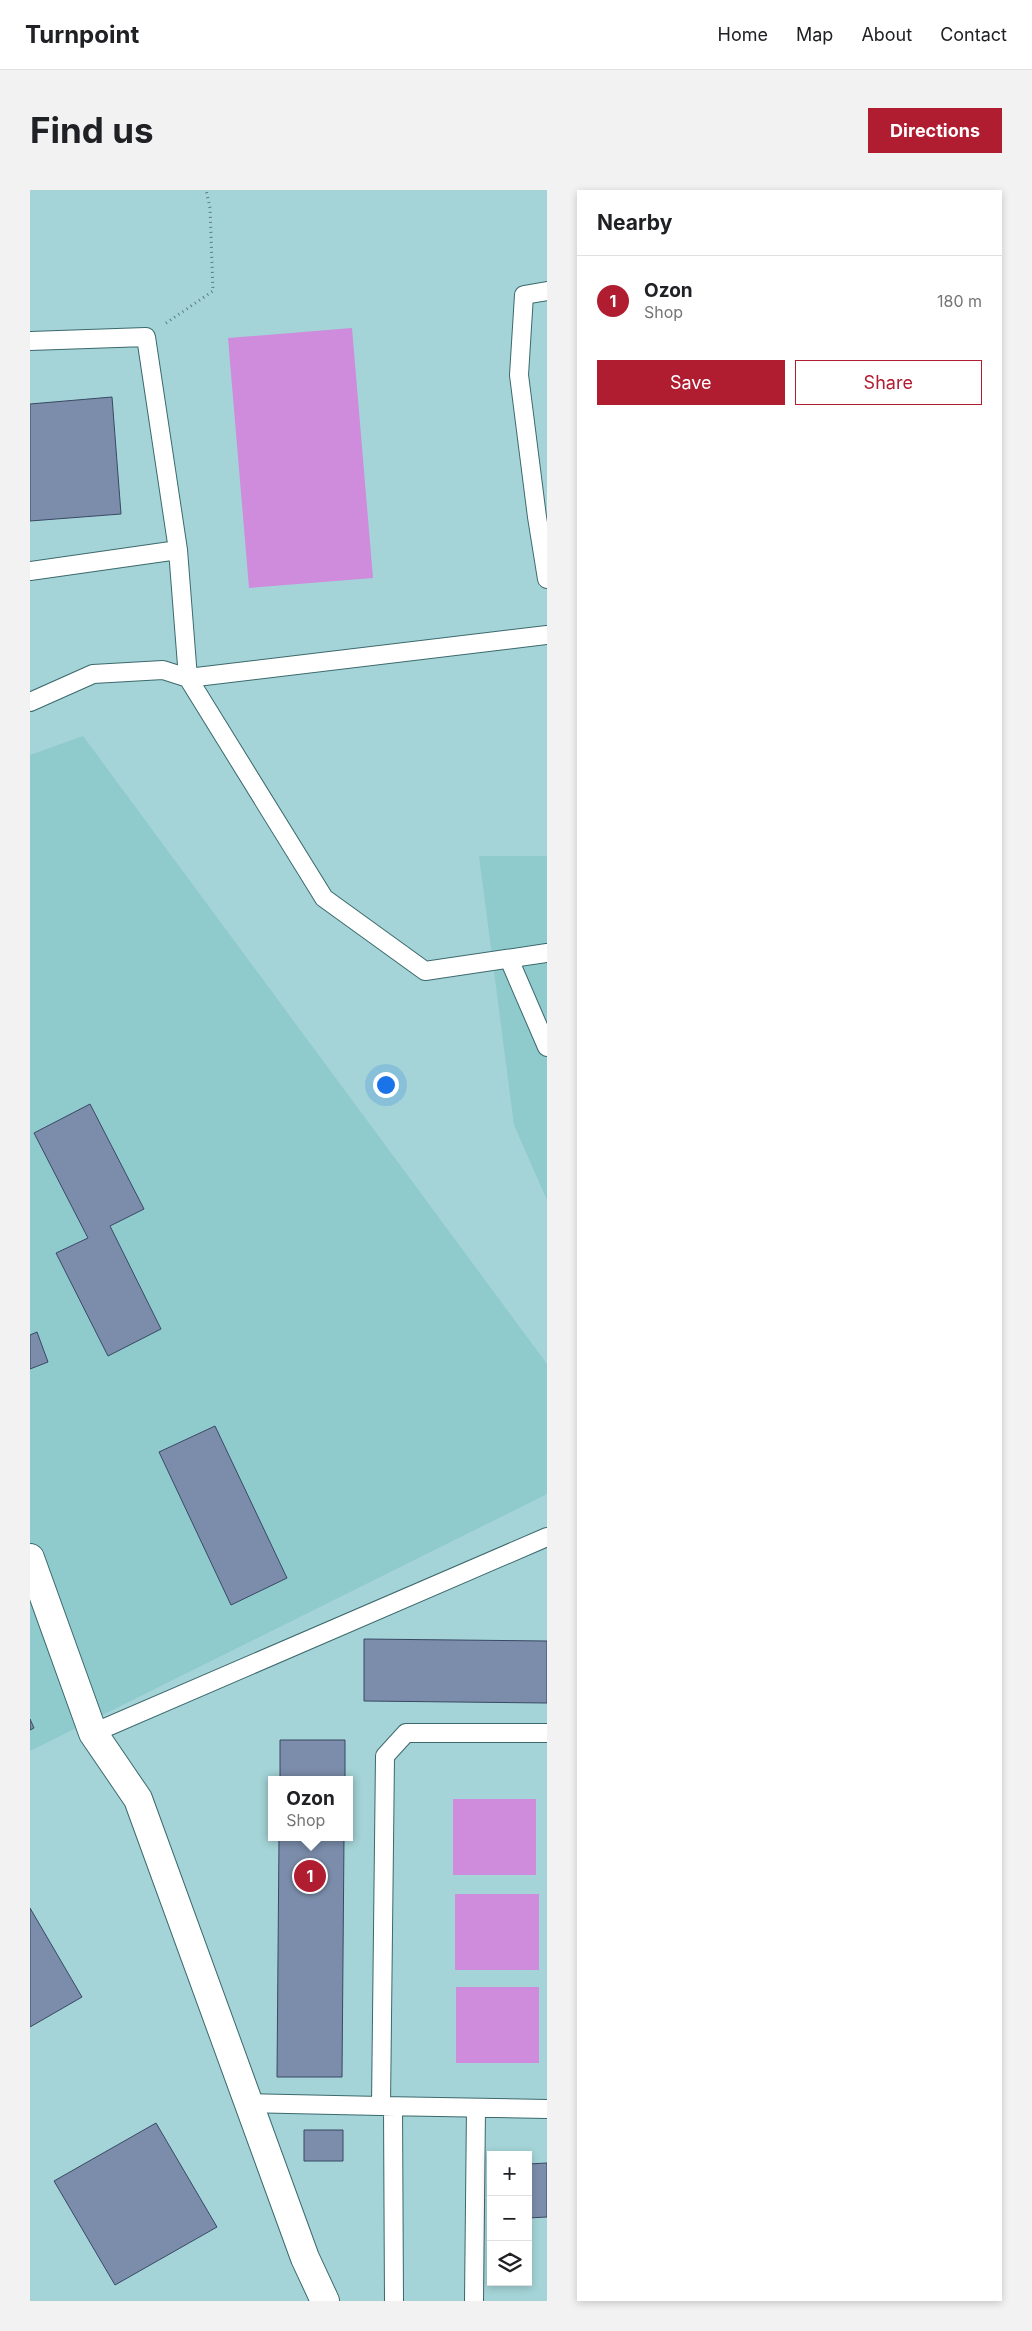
<!DOCTYPE html>
<html lang="en">
<head>
<meta charset="utf-8">
<style>
  :root { --surface:#fff; --page:#f2f2f2; --text:#202124; --muted:#757577; --line:#e0e0e0; --accent:#b01d30 }
  body { margin:0; font-family:Inter,sans-serif; background:var(--page); color:var(--text) }
  .controls { position:absolute; right:15px; bottom:15px; display:grid; overflow:hidden; border-radius:0px; box-shadow:0 2px 8px #0003 }
  .controls button { width:45px; height:45px; display:grid; place-items:center; padding:0; border:0; border-bottom:1px solid var(--line); background:var(--surface); color:var(--text); font:25px sans-serif }
  .you { position:absolute; left:355px; top:894px; width:18px; height:18px; margin:-12px; border:4px solid #fff; border-radius:50%; background:#1a73e8; box-shadow:0 0 0 8px #1a73e833 }
  .badge { display:grid; place-items:center; width:32px; height:32px; border-radius:50%; background:var(--accent); color:#fff; font-size:16px; font-weight:700 }
  .pin { position:absolute; translate:-50% -50%; border:2px solid #fff; box-shadow:0 1px 5px #0006 }
  .popup { position:absolute; left:238px; top:1586px; width:85px; height:65px; box-sizing:border-box; display:grid; place-content:center; border-radius:0px; background:var(--surface); filter:drop-shadow(0 1px 4px #0005); font-size:16px; white-space:nowrap; color:var(--muted) }
  .popup b { font-size:19px; color:var(--text) }
  .popup::after { content:''; position:absolute; left:50%; top:100%; margin-left:-10px; border:10px solid transparent; border-top-color:var(--surface) }
  .list { margin:0; padding:0; list-style:none }
  h2 { display:flex; justify-content:space-between; align-items:center; height:65px; margin:0; padding:0 20px; font-size:21px }
  h2 small { font-size:16px; font-weight:400; color:var(--muted) }
  .list li { display:grid; grid-template-columns:32px 1fr auto; gap:15px; align-items:center; box-sizing:border-box; height:90px; padding:0 20px; border-top:1px solid var(--line) }
  .list b { display:block; font-size:19px; white-space:nowrap }
  .list p { margin:0; font-size:16px; white-space:nowrap; color:var(--muted) }
  .list em { font-size:16px; font-style:normal; color:var(--muted) }
  .actions { display:flex; gap:10px; padding:15px 20px }
  .actions a { flex:1; padding:11px 0; border:1px solid var(--accent); border-radius:0px; text-align:center; font-size:18px; color:var(--accent) }
  .actions .main { background:var(--accent); color:#fff }
  .icon { flex:none; width:28px; height:28px; fill:none; stroke:currentColor; stroke-width:2; stroke-linecap:round; stroke-linejoin:round }
  .map { position:relative; flex:none; width:517px; height:2111px; overflow:hidden; border-radius:0px }
  header { display:flex; align-items:center; gap:30px; box-sizing:border-box; height:70px; padding:0 25px; background:var(--surface); border-bottom:1px solid var(--line) }
  header strong { font-size:24px }
  nav { display:flex; gap:28px; margin-inline-start:auto; font-size:18px }
  .intro { display:flex; align-items:center; justify-content:space-between; box-sizing:border-box; height:120px; padding:0 30px }
  h1 { margin:0; font-size:35px }
  .button { padding:12px 22px; border-radius:0px; background:var(--accent); color:#fff; font-size:18px; font-weight:700 }
  main { display:flex; gap:30px; padding:0 30px }
  aside { flex:1; background:var(--surface); border-radius:0px; box-shadow:0 2px 8px #0003 }
  .map>svg:first-child { display:block }
  .built { fill:#8fcacd }
  .green { fill:#cf8bdc }
  .building { fill:#7b8dab; stroke:#394964 }
  .lines { fill:none; stroke-linecap:round; stroke-linejoin:round }
  .lane-casing { stroke:#3b696c; stroke-width:20 }
  .street-casing { stroke:#3b696c; stroke-width:30 }
  .path { stroke:#5b7c7e; stroke-width:3; stroke-dasharray:1 4; stroke-linecap:butt }
  .lane { stroke:#fff; stroke-width:18 }
  .street { stroke:#fff; stroke-width:28 }
</style>
</head>
<body>
<header>
<strong>Turnpoint</strong>
<nav><a>Home</a><a>Map</a><a>About</a><a>Contact</a></nav>
</header>
<div class="intro"><h1>Find us</h1><a class="button">Directions</a></div>
<main>
<div class="map">
<svg width="517" height="2111" viewBox="0 0 517 2111">
  <rect width="100%" height="100%" fill="#a4d4d7"/>
  <path class="built" d="M 53,546 L 517,1174 L 517,1304 L 0,1561 L 0,565 Z
    M 449,666 L 517,666 L 517,1010 L 484,935 Z"/>
  <path class="green" d="M 322,138 L 343,388 L 219,398 L 198,148 Z
    M 423,1609 L 506,1609 L 506,1685 L 423,1685 Z
    M 425,1704 L 509,1704 L 509,1780 L 425,1780 Z
    M 426,1797 L 509,1797 L 509,1873 L 426,1873 Z"/>
  <path class="building" d="M 82,207 L 91,324 L 0,331 L 0,214 Z
    M 60,914 L 114,1019 L 80,1036 L 131,1139 L 78,1166 L 26,1063 L 58,1048 L 4,943 Z
    M 7,1142 L 18,1172 L 0,1179 L 0,1145 Z
    M 185,1236 L 257,1388 L 201,1415 L 129,1262 Z
    M 334,1449 L 517,1451 L 517,1513 L 334,1511 Z
    M 0,1529 L 4,1538 L 0,1540 Z
    M 250,1550 L 315,1550 L 315,1590 L 250,1590 Z
    M 249,1647 L 314,1647 L 312,1887 L 247,1887 Z
    M 0,1718 L 52,1807 L 0,1837 Z
    M 126,1933 L 187,2037 L 85,2095 L 24,1991 Z
    M 274,1940 L 313,1940 L 313,1971 L 274,1971 Z
    M 517,1973 L 517,2027 L 498,2028 L 498,1974 Z"/>
  <g class="lines">
    <g class="lane-casing">
      <path id="lane" d="M 517,101 L 494,105 L 489,185 L 507,327 L 517,389
        M 0,151 L 116,147 L 148,360 L 158,488 L 517,445
        M 0,381 L 148,360
        M 0,512 L 63,484 L 133,480 L 158,488 L 294,708 L 395,781 L 517,763
        M 479,769 L 517,857
        M 63,1543 L 517,1347
        M 218,1913 L 351,1916 L 355,1566 L 376,1543 L 517,1543
        M 352,1916 L 517,1919
        M 363,1917 L 364,2111
        M 444,2111 L 446,1918"/>
    </g>
    <g class="street-casing">
      <path id="street" d="M 0,1368 L 63,1543 L 108,1609 L 275,2068 L 295,2111"/>
    </g>
    <path class="path" d="M 136,133 L 183,101 L 180,18 L 176,0"/>
    <use href="#lane" class="lane"/>
    <use href="#street" class="street"/>
  </g>
</svg>
<div class="controls">
<button>+</button>
<button>−</button>
<button><svg class="icon" aria-label="layers" viewBox="0 0 24 24"><path d="M12 4l9 5-9 5-9-5zM3 14l9 5 9-5"/></svg></button>
</div>
<div class="you"></div>
<div class="pin badge" style="left:280px;top:1686px">1</div>
<div class="popup"><b>Ozon</b>Shop</div>
</div>
<aside>
<h2>Nearby<small></small></h2>
<ul class="list">
<li><span class="badge">1</span><div><b>Ozon</b><p>Shop</p></div><em>180 m</em></li>
</ul>
<div class="actions"><a class="main">Save</a><a>Share</a></div>
</aside>
</main>
</body>
</html>
